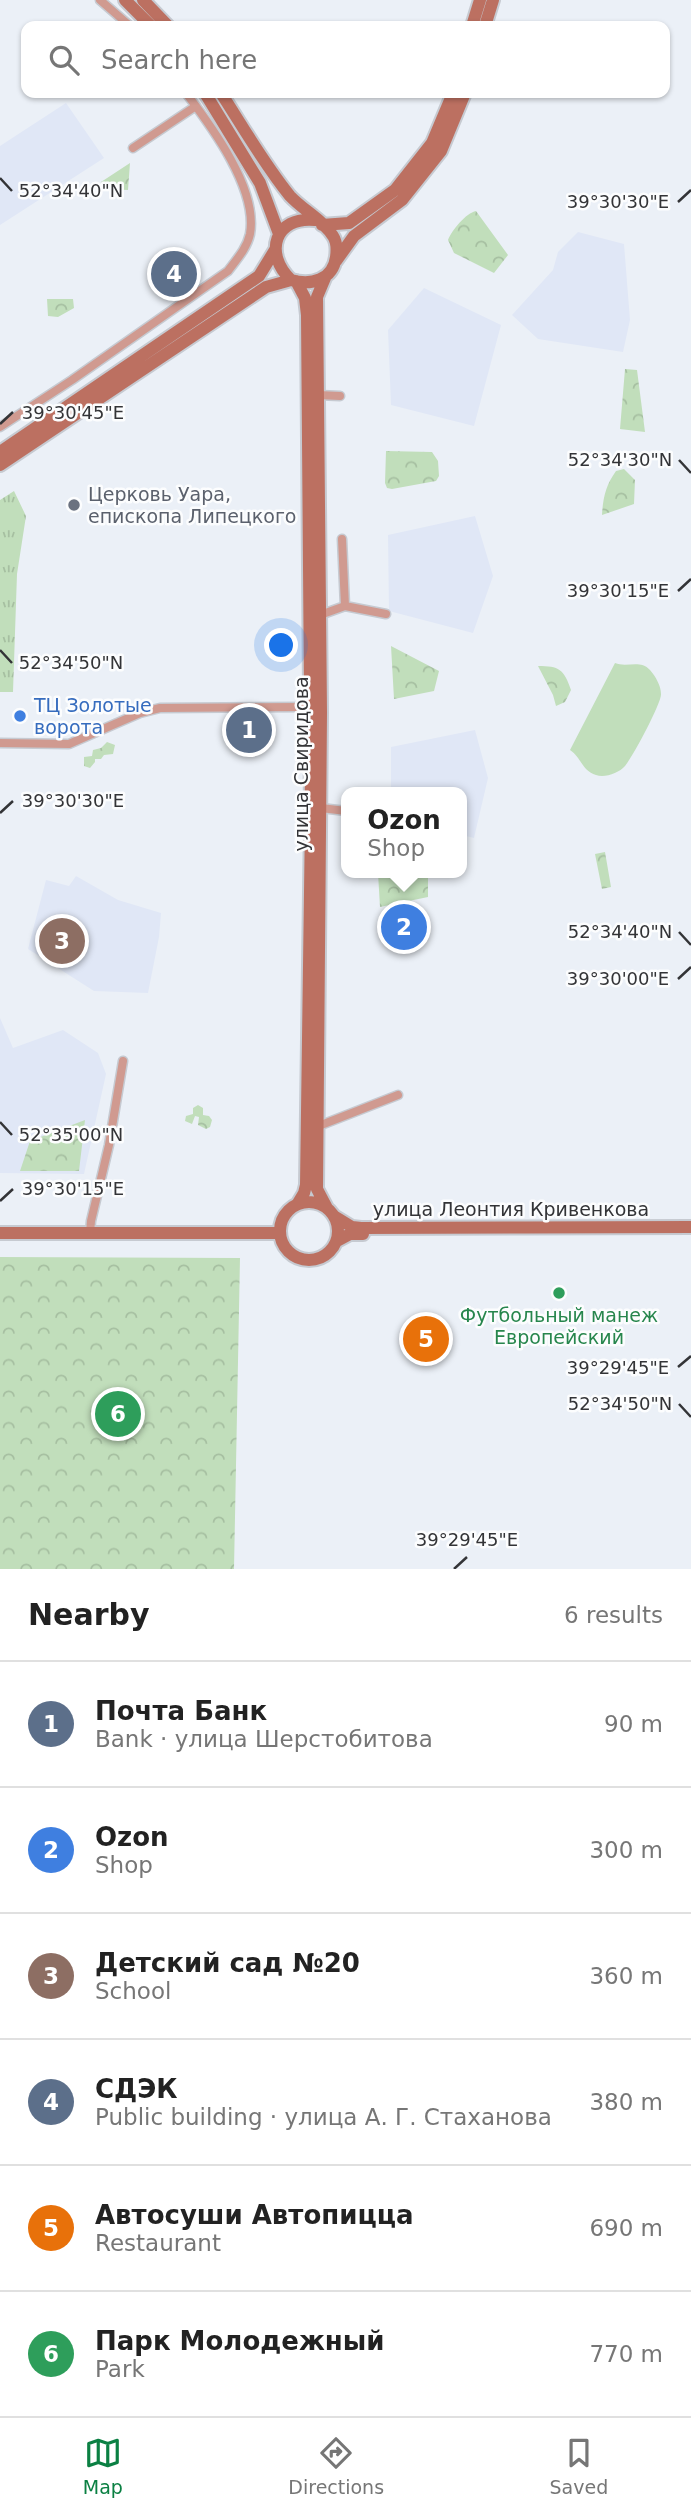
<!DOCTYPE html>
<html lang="en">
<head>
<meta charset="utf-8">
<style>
  :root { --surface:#fff; --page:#f2f2f2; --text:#222; --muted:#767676; --line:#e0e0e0; --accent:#0b8043 }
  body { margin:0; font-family:"DejaVu Sans",sans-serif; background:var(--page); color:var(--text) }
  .you { position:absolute; left:282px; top:646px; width:24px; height:24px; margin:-18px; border:5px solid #fff; border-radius:50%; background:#1a73e8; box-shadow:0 0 0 10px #1a73e833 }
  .badge { display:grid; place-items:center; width:46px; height:46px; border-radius:50%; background:var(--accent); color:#fff; font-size:23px; font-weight:700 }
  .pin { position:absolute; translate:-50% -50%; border:4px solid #fff; box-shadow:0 2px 7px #0006 }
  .popup { position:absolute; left:341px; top:787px; width:126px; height:91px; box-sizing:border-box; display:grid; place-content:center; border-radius:14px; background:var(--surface); filter:drop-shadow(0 2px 5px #0005); font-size:23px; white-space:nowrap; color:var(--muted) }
  .popup b { font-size:26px; color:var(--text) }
  .popup::after { content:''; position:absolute; left:50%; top:100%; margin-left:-14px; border:14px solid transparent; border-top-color:var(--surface) }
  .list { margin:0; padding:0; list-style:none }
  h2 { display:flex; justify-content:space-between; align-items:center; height:91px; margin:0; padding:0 28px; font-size:30px }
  h2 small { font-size:23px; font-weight:400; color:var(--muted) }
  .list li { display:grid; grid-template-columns:46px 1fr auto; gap:21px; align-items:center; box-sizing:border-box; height:126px; padding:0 28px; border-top:2px solid var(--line) }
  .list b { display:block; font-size:26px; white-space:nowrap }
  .list p { margin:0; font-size:23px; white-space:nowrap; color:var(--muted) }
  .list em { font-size:23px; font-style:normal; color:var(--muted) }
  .icon { flex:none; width:38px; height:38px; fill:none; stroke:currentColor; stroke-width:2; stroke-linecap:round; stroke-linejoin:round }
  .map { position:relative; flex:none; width:691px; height:1569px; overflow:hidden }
  .search { position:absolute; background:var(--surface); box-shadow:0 2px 5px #0004; left:21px; right:21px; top:21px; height:77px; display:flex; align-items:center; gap:18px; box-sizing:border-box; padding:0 24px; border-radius:14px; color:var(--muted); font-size:26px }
  .sheet { height:847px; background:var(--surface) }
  nav { display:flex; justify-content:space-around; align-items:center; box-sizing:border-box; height:98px; border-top:2px solid var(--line); background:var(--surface); font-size:19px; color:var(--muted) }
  nav a { display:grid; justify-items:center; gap:4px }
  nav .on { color:var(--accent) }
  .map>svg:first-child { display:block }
  .built { fill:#e0e7f6 }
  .grass { fill:url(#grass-tufts) }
  .park { fill:url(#park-crowns) }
  .pitch { fill:#c1debb }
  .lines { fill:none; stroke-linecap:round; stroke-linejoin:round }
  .street-casing { stroke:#c6cad1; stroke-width:11 }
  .secondary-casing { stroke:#c6cad1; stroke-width:16 }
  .street { stroke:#d09a90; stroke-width:8 }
  .secondary { stroke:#bc7061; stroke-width:12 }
  .ticks { fill:none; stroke:#333437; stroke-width:2.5 }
  .worship-dot { fill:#6b7280; stroke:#fcfdfe; stroke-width:2.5 }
  .shop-dot { fill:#3f7fe0; stroke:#fcfdfe; stroke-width:2.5 }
  .leisure-dot { fill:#2e9e5b; stroke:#fcfdfe; stroke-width:2.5 }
  .labels { text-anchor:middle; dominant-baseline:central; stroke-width:5; stroke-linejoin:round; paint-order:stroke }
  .worship-label { font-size:19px; fill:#5b616d; stroke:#fcfdfe; text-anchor:start }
  .shop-label { font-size:19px; fill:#366cbe; stroke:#fcfdfe; text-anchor:start }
  .street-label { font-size:19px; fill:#333437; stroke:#fcfdfe }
  .leisure-label { font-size:19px; fill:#27864d; stroke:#fcfdfe }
  .ticks-label { font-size:18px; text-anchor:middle; fill:#333437; stroke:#fcfdfe; stroke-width:5; stroke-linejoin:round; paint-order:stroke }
</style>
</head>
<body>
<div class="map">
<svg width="691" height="1569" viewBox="0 0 691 1569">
  <defs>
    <pattern id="grass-tufts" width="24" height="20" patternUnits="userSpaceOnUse" patternTransform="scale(1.75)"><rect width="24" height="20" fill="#c1debb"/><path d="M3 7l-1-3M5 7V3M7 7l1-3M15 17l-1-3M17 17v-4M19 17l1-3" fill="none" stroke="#a6bfa1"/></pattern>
    <pattern id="park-crowns" width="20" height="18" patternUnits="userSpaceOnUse" patternTransform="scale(1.75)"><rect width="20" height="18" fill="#c1debb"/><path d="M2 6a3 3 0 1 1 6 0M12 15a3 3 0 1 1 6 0" fill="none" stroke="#a6bfa1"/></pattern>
  </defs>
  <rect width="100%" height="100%" fill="#ebf0f7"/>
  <path class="built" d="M 66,103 L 104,158 L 0,225 L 0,146 Z
    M 578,232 L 624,244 L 630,320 L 623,352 L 538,339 L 512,315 L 553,270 L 558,252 Z
    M 424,288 L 501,325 L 474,426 L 391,405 L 388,330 Z
    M 475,516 L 493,576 L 473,633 L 389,611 L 388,535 Z
    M 475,730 L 488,778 L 474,838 L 462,835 L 462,792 L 391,792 L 391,747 Z
    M 76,876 L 118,900 L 161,913 L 159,937 L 148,993 L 94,991 L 28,949 L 46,880 L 69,886 Z
    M 0,1018 L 13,1048 L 63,1030 L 98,1053 L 106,1074 L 84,1174 L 0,1173 Z"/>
  <path class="grass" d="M 14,491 L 26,516 L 17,574 L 13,692 L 0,692 L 0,500 Z"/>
  <path class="park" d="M 130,163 L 128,190 L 100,189 L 101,182 Z
    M 476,211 L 508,255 L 494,273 L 454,253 L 448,240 C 452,230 466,213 476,211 Z
    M 47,299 L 73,299 L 74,308 L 58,317 L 48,316 Z
    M 625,369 L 637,370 L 645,432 L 620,429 Z
    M 386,451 L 432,452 L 438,461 L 439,476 L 436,481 L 392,489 L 387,488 L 385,483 Z
    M 624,469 L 635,480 L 634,504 L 602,515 C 603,497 606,485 616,471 Z
    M 391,646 L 439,671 L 434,691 L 394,699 Z
    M 538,666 C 559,666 564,669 571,690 L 565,702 L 556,706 L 553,695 Z
    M 107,742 L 115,745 L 113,754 L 104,755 L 101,759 L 95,759 L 95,762 L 90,768 L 84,766 L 84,757 L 92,756 L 93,750 L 101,748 Z
    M 605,852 L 611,887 L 602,889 L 595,854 Z
    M 378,873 L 411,873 L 428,878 L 428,897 L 380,907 Z
    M 198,1105 L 203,1108 L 203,1115 L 209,1116 L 212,1120 L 210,1127 L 206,1129 L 198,1125 L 199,1117 L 195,1116 L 192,1124 L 185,1121 L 186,1116 L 193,1114 L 193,1108 Z
    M 85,1120 L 79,1171 L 20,1171 L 30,1141 Z
    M 0,1257 L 240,1258 L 234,1569 L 0,1569 Z"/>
  <path class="pitch" d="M 615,663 C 627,668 640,659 650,670 C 656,677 661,686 661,694 C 662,702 632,758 625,766 C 619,773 605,778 596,775 C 582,771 581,757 570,750 Z"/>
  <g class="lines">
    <g class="street-casing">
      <path id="street" d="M 100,0 L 130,26
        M 133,148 L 196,106
        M 318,395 L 340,396
        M 0,427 L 72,380 L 228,271 C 237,259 247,248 250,234 C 258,189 212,127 186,93
        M 342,539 L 345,606
        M 320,615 L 345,606 L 386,614
        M 0,743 L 69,744 L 140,713 L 160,708 L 309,707
        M 321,808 L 346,811
        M 316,1127 L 398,1095
        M 90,1233 L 91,1221 L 109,1145 L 123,1061"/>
    </g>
    <g class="secondary-casing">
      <path id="secondary" d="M 125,0 L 151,26
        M 143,0 L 168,26
        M 472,26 L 480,0
        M 485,26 L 493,0
        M 205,93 L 260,183 L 279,234
        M 221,93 C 243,127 264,164 290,196 C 303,210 323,220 333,236 C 337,242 337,250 336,257 C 333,280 311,286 291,280 C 263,253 275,216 315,220
        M 322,225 L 349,223 L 395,190 L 432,143 L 453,93
        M 336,261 L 354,236 L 402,200 L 441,151 L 465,93
        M 325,278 L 317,297 L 321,712 L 317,1189 L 327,1208
        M 296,281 L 305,298 L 307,315 L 311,819 L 306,1185 L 304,1193 L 298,1203
        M 0,452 L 259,276 L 275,250
        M 0,465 L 266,287 L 291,280
        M280 1231a29 29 0 1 1 58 0a29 29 0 1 1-58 0Z
        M 334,1216 L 352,1227 L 361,1228 C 471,1227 581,1228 691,1227
        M 0,1233 L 280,1233
        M 337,1241 L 350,1234 L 363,1234"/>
    </g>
    <use href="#street" class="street"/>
    <use href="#secondary" class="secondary"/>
  </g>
  <path class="ticks" d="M 0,178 L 12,191M 678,202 L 691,190M 0,424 L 13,412M 679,460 L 691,473M 678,591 L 691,579M 0,650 L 12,663M 0,813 L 13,801M 679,932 L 691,945M 678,979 L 691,967M 0,1122 L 12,1135M 0,1201 L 13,1189M 678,1367 L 691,1356M 679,1404 L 691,1417M 454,1569 L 467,1557"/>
  <circle class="worship-dot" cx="74" cy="505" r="7"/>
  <circle class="shop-dot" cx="20" cy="716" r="7"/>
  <circle class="leisure-dot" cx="559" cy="1293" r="7"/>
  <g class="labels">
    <g class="worship-label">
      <text x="88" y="494">Церковь Уара,<tspan x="88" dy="22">епископа Липецкого</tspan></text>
    </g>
    <g class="shop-label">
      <text x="34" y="705">ТЦ Золотые<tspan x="34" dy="22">ворота</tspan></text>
    </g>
    <g class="street-label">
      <text transform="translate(301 764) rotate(-90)">улица Свиридова</text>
      <text x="511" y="1209">улица Леонтия Кривенкова</text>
    </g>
    <g class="leisure-label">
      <text x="559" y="1315">Футбольный манеж<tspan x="559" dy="22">Европейский</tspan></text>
    </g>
  </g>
  <g class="ticks-label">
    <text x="71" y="197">52°34'40"N</text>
    <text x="618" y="208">39°30'30"E</text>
    <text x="73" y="419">39°30'45"E</text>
    <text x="620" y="466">52°34'30"N</text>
    <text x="618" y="597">39°30'15"E</text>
    <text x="71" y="669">52°34'50"N</text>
    <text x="73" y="807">39°30'30"E</text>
    <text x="620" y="938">52°34'40"N</text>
    <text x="618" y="985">39°30'00"E</text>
    <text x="71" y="1141">52°35'00"N</text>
    <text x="73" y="1195">39°30'15"E</text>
    <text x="618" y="1374">39°29'45"E</text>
    <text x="620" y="1410">52°34'50"N</text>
    <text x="467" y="1546">39°29'45"E</text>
  </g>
</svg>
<div class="you"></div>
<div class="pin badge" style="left:249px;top:730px;background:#5c6f8a">1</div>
<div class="pin badge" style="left:404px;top:927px;background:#3f7fe0">2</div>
<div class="popup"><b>Ozon</b>Shop</div>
<div class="pin badge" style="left:62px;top:941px;background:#8d6e63">3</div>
<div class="pin badge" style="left:174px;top:274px;background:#5c6f8a">4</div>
<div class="pin badge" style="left:426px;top:1339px;background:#e8710a">5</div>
<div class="pin badge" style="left:118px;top:1414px;background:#2e9e5b">6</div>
<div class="search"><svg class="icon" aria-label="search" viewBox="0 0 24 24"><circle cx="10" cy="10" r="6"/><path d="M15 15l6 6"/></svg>Search here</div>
</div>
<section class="sheet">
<h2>Nearby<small>6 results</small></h2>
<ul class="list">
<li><span class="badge" style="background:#5c6f8a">1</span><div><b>Почта Банк</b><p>Bank · улица Шерстобитова</p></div><em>90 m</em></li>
<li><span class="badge" style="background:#3f7fe0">2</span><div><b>Ozon</b><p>Shop</p></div><em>300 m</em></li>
<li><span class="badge" style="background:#8d6e63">3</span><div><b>Детский сад №20</b><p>School</p></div><em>360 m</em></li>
<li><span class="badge" style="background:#5c6f8a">4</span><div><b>СДЭК</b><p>Public building · улица А. Г. Стаханова</p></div><em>380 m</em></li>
<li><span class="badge" style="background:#e8710a">5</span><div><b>Автосуши Автопицца</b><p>Restaurant</p></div><em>690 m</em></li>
<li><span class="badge" style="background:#2e9e5b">6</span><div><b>Парк Молодежный</b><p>Park</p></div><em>770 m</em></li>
</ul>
</section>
<nav>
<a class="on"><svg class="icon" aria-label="map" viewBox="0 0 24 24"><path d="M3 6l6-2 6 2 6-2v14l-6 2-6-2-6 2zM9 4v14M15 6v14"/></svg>Map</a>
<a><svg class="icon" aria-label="directions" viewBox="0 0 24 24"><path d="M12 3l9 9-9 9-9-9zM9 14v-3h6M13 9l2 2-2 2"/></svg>Directions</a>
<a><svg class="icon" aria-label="saved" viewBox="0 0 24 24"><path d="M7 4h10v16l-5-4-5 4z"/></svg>Saved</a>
</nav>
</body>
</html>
